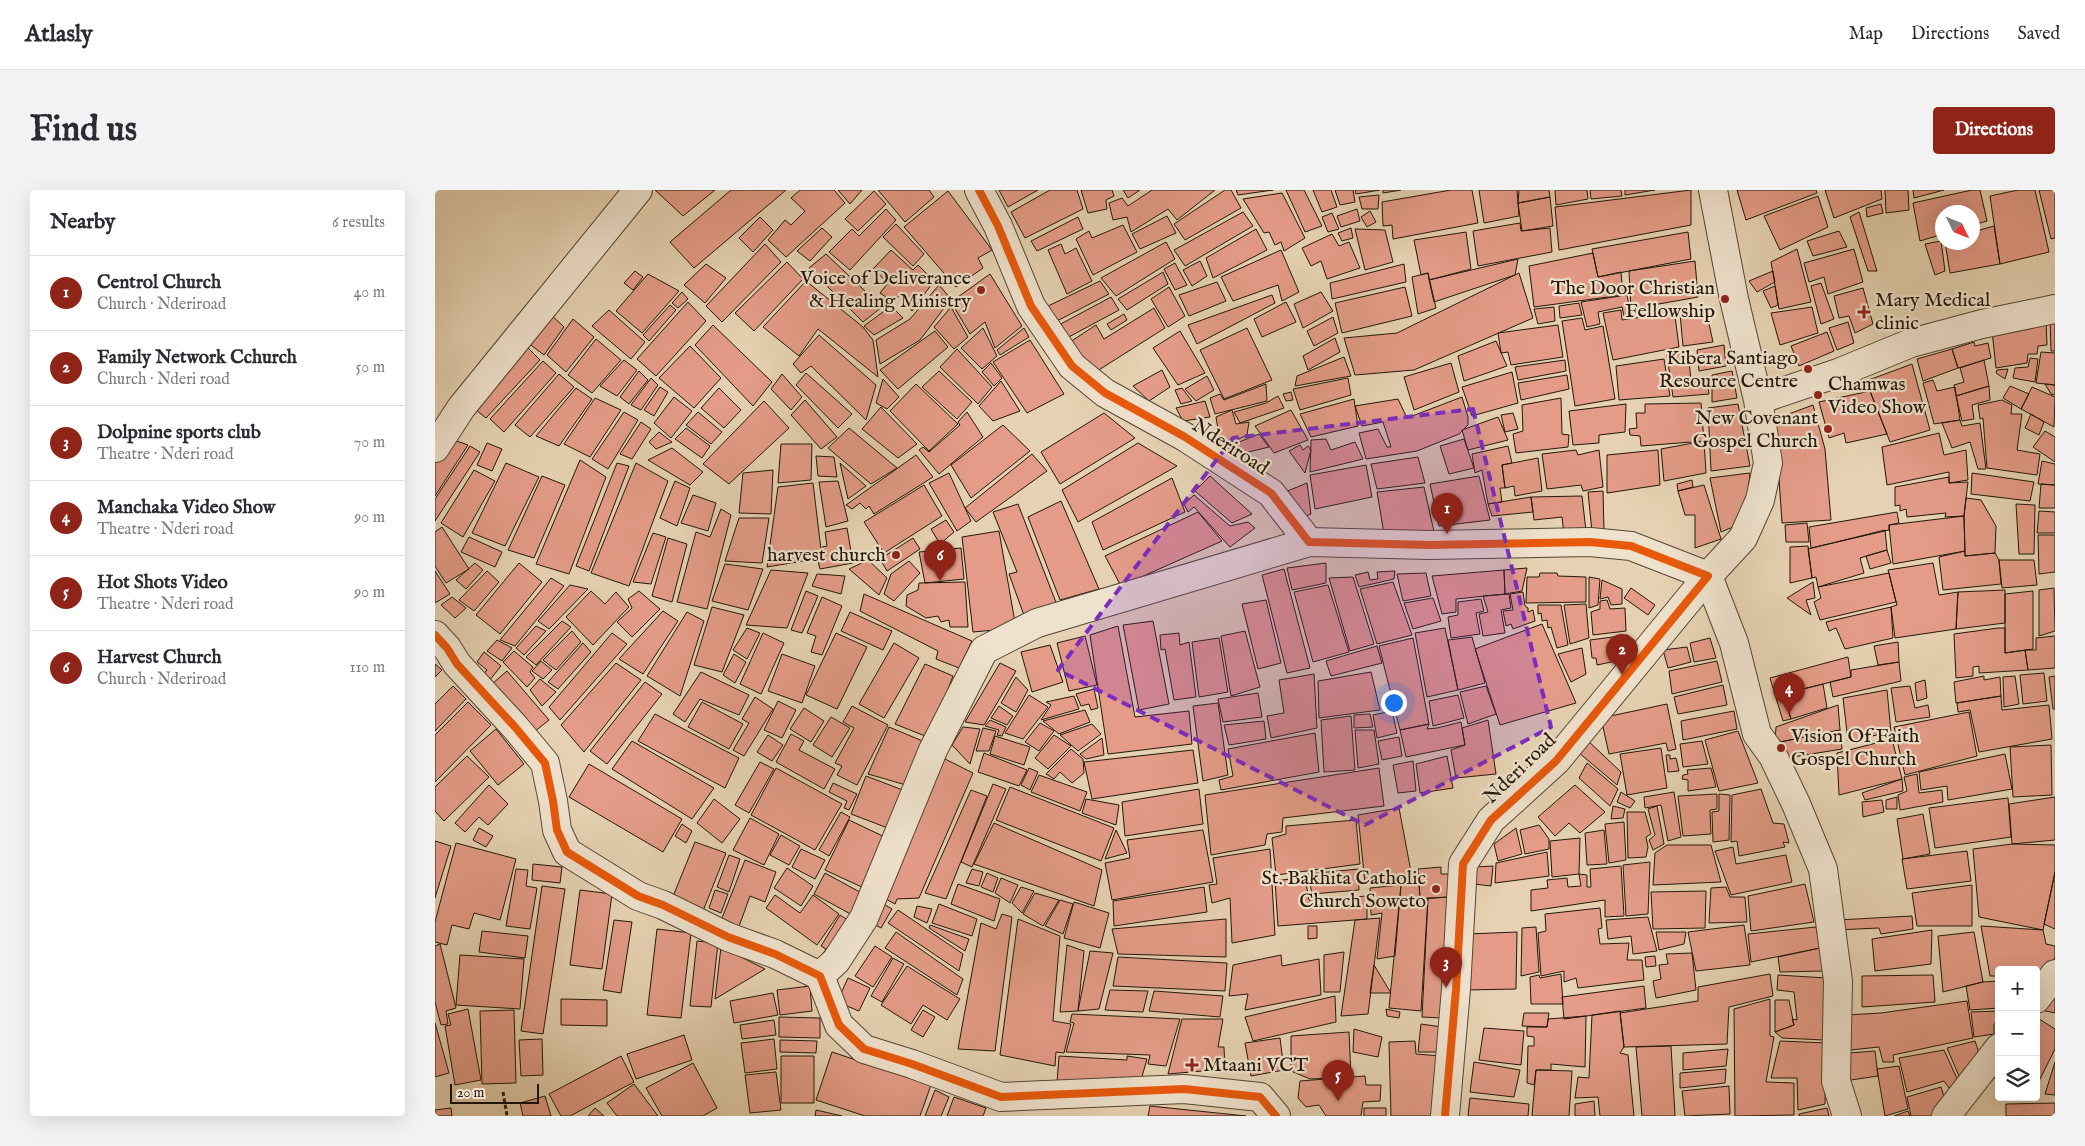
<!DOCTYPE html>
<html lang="en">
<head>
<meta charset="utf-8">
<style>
  :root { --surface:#fff; --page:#f2f2f3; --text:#2b2b33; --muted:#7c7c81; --line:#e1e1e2; --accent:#8f2418 }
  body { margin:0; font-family:"IM FELL English",serif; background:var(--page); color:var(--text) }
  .controls { position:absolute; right:15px; bottom:15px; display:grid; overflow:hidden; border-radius:5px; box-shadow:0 5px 20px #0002 }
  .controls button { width:45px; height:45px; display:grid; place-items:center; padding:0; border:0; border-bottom:1px solid var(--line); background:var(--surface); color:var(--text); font:25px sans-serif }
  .compass { position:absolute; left:1500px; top:15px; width:45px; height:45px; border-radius:50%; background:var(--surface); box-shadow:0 5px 20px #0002; rotate:133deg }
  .scale { position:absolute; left:15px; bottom:12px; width:89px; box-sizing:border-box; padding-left:5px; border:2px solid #231609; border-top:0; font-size:14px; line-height:18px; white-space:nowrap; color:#231609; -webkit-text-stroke:4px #efe2cd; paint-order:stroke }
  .you { position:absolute; left:958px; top:512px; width:18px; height:18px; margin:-12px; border:4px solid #fff; border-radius:50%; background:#1a73e8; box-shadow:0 0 0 8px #1a73e833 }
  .badge { display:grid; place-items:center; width:32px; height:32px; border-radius:50%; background:var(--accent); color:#fff; font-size:16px; font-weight:700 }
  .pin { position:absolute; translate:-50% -41px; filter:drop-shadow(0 1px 2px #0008) }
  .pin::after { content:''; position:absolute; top:26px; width:18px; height:15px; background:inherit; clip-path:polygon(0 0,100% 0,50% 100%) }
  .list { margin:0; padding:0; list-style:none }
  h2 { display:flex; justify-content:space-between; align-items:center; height:65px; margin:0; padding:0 20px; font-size:21px }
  h2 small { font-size:16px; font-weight:400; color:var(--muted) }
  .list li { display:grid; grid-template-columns:32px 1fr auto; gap:15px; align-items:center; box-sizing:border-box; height:75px; padding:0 20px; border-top:1px solid var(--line) }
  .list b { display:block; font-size:19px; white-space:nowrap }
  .list p { margin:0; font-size:16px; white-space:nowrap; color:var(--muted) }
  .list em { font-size:16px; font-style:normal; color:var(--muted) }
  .icon { flex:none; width:28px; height:28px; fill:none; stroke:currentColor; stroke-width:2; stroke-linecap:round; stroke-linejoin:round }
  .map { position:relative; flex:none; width:1620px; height:926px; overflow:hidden; border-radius:5px }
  header { display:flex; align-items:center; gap:30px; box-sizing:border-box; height:70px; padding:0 25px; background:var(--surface); border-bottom:1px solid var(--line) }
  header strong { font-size:24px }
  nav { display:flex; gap:28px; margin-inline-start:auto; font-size:18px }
  .intro { display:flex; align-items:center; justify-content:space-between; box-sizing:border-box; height:120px; padding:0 30px }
  h1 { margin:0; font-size:35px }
  .button { padding:12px 22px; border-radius:5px; background:var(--accent); color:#fff; font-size:18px; font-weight:700 }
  main { display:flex; gap:30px; padding:0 30px }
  aside { flex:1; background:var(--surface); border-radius:5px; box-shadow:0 5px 20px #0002 }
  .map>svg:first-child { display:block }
  .building { fill:#e49c88; stroke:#231609 }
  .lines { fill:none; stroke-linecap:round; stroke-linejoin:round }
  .minor-casing { stroke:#544533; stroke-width:30 }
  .path { stroke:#231609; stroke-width:3; stroke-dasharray:4 2.5; stroke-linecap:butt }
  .minor { stroke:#efe2cd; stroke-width:28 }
  .cycleway-casing { stroke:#efe2cd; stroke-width:11 }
  .cycleway { stroke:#e8590c; stroke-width:8 }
  .marked { fill:#7b2cbf; fill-opacity:0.2; stroke:#7b2cbf; stroke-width:4; stroke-dasharray:10 6; stroke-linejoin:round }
  .poi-dot { fill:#8f2418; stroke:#efe2cd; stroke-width:2 }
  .labels { text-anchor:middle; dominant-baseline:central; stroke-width:4.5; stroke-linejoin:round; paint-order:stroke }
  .poi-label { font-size:20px; fill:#231609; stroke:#efe2cd; text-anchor:end }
  .street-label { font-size:20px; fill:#231609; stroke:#efe2cd }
</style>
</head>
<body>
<header>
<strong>Atlasly</strong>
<nav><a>Map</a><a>Directions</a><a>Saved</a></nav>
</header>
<div class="intro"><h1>Find us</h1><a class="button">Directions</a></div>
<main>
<aside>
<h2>Nearby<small>6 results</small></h2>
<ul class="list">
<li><span class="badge">1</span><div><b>Centrol Church</b><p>Church · Nderiroad</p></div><em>40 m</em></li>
<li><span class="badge">2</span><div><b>Family Network Cchurch</b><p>Church · Nderi road</p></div><em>50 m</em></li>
<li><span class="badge">3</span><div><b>Dolpnine sports club</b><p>Theatre · Nderi road</p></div><em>70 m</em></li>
<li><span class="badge">4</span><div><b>Manchaka Video Show</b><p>Theatre · Nderi road</p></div><em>90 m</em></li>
<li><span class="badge">5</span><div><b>Hot Shots Video</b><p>Theatre · Nderi road</p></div><em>90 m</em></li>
<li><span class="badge">6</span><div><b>Harvest Church</b><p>Church · Nderiroad</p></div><em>110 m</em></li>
</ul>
</aside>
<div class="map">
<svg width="1620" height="926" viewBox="0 0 1620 926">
  <rect width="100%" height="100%" fill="#e6d2b2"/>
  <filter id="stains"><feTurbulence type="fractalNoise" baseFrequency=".004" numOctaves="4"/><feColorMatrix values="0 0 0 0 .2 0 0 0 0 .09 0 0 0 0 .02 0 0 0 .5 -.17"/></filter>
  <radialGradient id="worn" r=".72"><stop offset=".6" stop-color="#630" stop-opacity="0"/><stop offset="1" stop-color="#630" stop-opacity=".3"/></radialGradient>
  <path class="building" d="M 220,0 L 280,0 L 248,26 Z
    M 296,0 L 351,0 L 259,78 L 235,52 Z
    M 365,0 L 399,0 L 410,13 L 351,67 L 333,50 L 350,30 L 356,35 L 370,21 L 356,8 Z
    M 403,0 L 427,0 L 415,14 Z
    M 443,0 L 494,0 L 499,7 L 470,32 Z
    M 564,0 L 603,0 L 573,17 Z
    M 615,0 L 642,0 L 648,19 L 590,48 L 576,22 Z
    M 646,0 L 677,0 L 679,6 L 671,10 L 672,19 L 653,23 Z
    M 688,0 L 705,0 L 693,8 Z
    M 717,0 L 780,0 L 742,30 L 733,19 L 696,42 L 692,27 L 678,30 L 674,13 L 687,8 L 693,16 Z
    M 790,0 L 796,0 L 806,18 L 750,50 L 739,34 Z
    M 801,0 L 838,0 L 803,5 Z
    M 851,0 L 869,0 L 887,36 L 870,42 Z
    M 878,0 L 896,0 L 902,17 L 887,22 Z
    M 900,0 L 918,0 L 920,12 L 905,15 Z
    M 920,0 L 945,0 L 921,4 Z
    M 948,0 L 966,0 L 948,3 Z
    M 1016,0 L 1037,0 L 1043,33 L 958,49 L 957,35 L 948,36 L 947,12 Z
    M 1044,0 L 1082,0 L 1084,26 L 1049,33 Z
    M 1084,0 L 1114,0 L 1115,7 L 1083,13 Z
    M 1120,0 L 1152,0 L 1153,9 L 1121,15 Z
    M 1155,0 L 1186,0 L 1187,6 L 1156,9 Z
    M 1190,0 L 1220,0 L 1190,5 Z
    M 1256,0 L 1256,35 L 1124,60 L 1120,17 Z
    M 1302,0 L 1381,0 L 1382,3 L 1311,30 Z
    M 1390,0 L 1446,0 L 1447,9 L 1399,28 Z
    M 1450,0 L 1473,0 L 1474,20 L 1451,23 Z
    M 1478,0 L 1509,0 L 1479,8 Z
    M 1537,0 L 1545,0 L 1552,31 L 1538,35 L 1538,22 L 1508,22 L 1508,44 L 1485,51 L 1478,13 Z
    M 1583,0 L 1600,0 L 1614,62 L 1565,74 L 1555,6 Z
    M 1604,0 L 1620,0 L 1620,48 L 1616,49 Z
    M 439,1 L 451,14 L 423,41 L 410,29 Z
    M 513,1 L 557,60 L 543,68 L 548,78 L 521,97 L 469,37 Z
    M 847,3 L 870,48 L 849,61 L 846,52 L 840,55 L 834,42 L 829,43 L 808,9 Z
    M 944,5 L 943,19 L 927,19 L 924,7 Z
    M 1383,6 L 1393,37 L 1345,60 L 1329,26 Z
    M 1115,7 L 1118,36 L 1087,41 L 1083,13 Z
    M 1446,14 L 1448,23 L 1432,27 L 1431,18 Z
    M 451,19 L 461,30 L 415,80 L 394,62 L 417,39 L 424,46 Z
    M 922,19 L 925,31 L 906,37 L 902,26 Z
    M 935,21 L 941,32 L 932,37 L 926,27 Z
    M 808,22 L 818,36 L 750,76 L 739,60 Z
    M 1424,22 L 1442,81 L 1433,81 L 1415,27 Z
    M 897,23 L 904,39 L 893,42 L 887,27 Z
    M 732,26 L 741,43 L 705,59 L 697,44 Z
    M 325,27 L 338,40 L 318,62 L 304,48 Z
    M 643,27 L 648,39 L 602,61 L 596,51 Z
    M 1085,33 L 1086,41 L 1115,38 L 1117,62 L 1043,76 L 1038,41 Z
    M 461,34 L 489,64 L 478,76 L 448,47 Z
    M 688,35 L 702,62 L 658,85 L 641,49 L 654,41 L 657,48 Z
    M 1559,36 L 1565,74 L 1515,83 L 1510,52 L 1538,52 L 1538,42 Z
    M 387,38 L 397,47 L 375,71 L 362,61 Z
    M 916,38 L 918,48 L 907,51 L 903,43 Z
    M 821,39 L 832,60 L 778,88 L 771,68 Z
    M 920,39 L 950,40 L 958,72 L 930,80 Z
    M 1404,41 L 1412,57 L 1378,66 L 1372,51 Z
    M 1031,42 L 1036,79 L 994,90 L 993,83 L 986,85 L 979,50 Z
    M 1253,42 L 1256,69 L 1163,87 L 1157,59 Z
    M 897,44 L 904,56 L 914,52 L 925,78 L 892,89 L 886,71 L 876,76 L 867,58 Z
    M 1506,51 L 1510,81 L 1500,85 L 1490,54 Z
    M 731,52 L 740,69 L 681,106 L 666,88 Z
    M 330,54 L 346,72 L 287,132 L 271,116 Z
    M 626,54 L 630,64 L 641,58 L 657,91 L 632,104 L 613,60 Z
    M 1362,59 L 1376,112 L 1344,119 L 1336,72 Z
    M 1419,59 L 1428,92 L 1393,104 L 1389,87 L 1374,92 L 1369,73 Z
    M 456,60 L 478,80 L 483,75 L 499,91 L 477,121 L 465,105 L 458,112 L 445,103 L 453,93 L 438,79 Z
    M 846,60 L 864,102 L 847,111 L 843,95 L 798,111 L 786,87 Z
    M 1158,63 L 1163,87 L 1186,82 L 1188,105 L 1099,117 L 1094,76 Z
    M 391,64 L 447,117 L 428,132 L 374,78 Z
    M 1083,69 L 1080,85 L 999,112 L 994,90 Z
    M 765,71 L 772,86 L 757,96 L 748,80 Z
    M 1260,71 L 1263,107 L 1196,119 L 1194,81 Z
    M 352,72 L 368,89 L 319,141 L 300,123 Z
    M 740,73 L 752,95 L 740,100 L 729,79 Z
    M 271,74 L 291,88 L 270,113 L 249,95 Z
    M 969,74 L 971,92 L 897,109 L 895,93 Z
    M 200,81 L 208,87 L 198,100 L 189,93 Z
    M 1338,81 L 1340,92 L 1322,102 L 1314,91 Z
    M 728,82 L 733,94 L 692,120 L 683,109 Z
    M 993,83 L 1001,118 L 983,124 L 977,87 Z
    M 1084,83 L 1098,128 L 979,180 L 920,185 L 909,148 L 962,143 Z
    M 213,84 L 244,101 L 207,143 L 181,121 Z
    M 555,84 L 587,136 L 560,158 L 550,132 L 535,144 L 516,112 Z
    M 371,91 L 428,137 L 438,150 L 443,187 L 383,139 L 364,166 L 328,137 Z
    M 665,91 L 674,104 L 620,132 L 611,117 Z
    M 782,92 L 791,111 L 754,126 L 744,105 Z
    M 1386,93 L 1399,129 L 1386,134 L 1376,96 Z
    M 504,95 L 516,109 L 485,150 L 445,174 L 441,150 L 475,129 Z
    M 1340,96 L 1343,115 L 1336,118 L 1328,101 Z
    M 734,97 L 750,126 L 733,137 L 716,109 Z
    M 970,97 L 977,126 L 907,143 L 900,113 Z
    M 1428,98 L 1438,134 L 1420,143 L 1414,126 L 1404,128 L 1399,106 Z
    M 247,102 L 253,109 L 243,118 L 237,113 Z
    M 886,102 L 898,121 L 868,138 L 859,114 Z
    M 837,105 L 840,113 L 762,154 L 753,135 Z
    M 1192,105 L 1196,125 L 1189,126 L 1187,117 L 1163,122 L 1165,134 L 1152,137 L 1146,112 Z
    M 676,107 L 684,120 L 630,149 L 622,136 Z
    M 253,112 L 271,131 L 221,186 L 202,169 Z
    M 851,112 L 861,132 L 827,147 L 819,129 Z
    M 1144,113 L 1147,125 L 1125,128 L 1124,116 Z
    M 235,115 L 241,120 L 214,151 L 208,145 Z
    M 456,116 L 468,128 L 439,145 L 429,136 Z
    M 516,117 L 533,147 L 519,159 L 499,137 Z
    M 1119,117 L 1120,131 L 1103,134 L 1099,119 Z
    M 1377,117 L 1383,143 L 1345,155 L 1336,123 Z
    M 719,118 L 730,138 L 659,183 L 635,152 L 661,135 L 669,149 Z
    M 1239,118 L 1244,157 L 1178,170 L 1168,123 L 1186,120 L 1187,130 L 1214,126 L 1213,120 Z
    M 174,120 L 210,152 L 196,169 L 157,136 Z
    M 1271,120 L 1278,152 L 1248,156 L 1245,124 Z
    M 114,123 L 129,137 L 109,165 L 92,152 Z
    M 689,124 L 692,130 L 676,140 L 672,134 Z
    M 898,127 L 903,143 L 879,156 L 872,141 Z
    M 1147,128 L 1150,140 L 1168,136 L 1180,209 L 1140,216 L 1127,131 Z
    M 138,129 L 159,147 L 131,182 L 112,165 Z
    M 1615,130 L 1620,130 L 1620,161 L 1616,161 Z
    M 1611,131 L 1612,155 L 1603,156 L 1602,164 L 1593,164 L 1592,173 L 1561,178 L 1557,141 Z
    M 1413,132 L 1419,153 L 1402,160 L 1394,138 Z
    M 278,135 L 337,192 L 318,216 L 260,155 Z
    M 1123,135 L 1128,167 L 1076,175 L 1073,162 L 1066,163 L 1063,143 Z
    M 548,138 L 562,166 L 547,179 L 526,158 Z
    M 589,138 L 594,147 L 565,165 L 562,160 Z
    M 812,138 L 837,190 L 789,209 L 765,160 Z
    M 500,141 L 513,157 L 463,199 L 445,180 Z
    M 745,141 L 770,183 L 743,195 L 718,158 Z
    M 1392,142 L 1399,161 L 1364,176 L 1356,156 Z
    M 384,145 L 441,195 L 431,230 L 376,176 L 366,183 L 358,174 Z
    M 900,148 L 905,162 L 873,180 L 868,166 Z
    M 161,149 L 186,170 L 157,203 L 133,185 Z
    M 595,150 L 629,204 L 592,223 L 558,172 Z
    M 1061,151 L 1072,176 L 1029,191 L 1023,166 Z
    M 1539,152 L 1540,156 L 1553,153 L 1556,168 L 1523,178 L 1517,159 Z
    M 88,153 L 105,170 L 51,228 L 36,216 Z
    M 1289,155 L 1291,176 L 1264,181 L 1262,160 Z
    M 255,156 L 286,188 L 259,218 L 224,188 Z
    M 522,159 L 557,197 L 543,214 L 505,177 Z
    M 1517,159 L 1523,178 L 1488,191 L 1482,169 Z
    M 1253,161 L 1256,191 L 1272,189 L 1274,204 L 1238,207 L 1232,165 Z
    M 1606,162 L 1620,163 L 1620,195 L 1601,193 Z
    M 909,167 L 916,186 L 860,196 L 862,186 Z
    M 1595,168 L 1603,169 L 1600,192 L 1578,188 L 1580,178 L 1593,177 Z
    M 1229,169 L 1235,206 L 1184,210 L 1181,176 Z
    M 189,170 L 202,180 L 182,206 L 165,196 Z
    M 1130,170 L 1131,181 L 1083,190 L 1080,177 Z
    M 1549,170 L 1554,196 L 1521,206 L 1519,195 L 1529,192 L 1525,178 Z
    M 108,171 L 121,183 L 69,242 L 55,229 Z
    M 556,173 L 567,188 L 559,196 L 547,182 Z
    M 1016,173 L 1024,202 L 979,220 L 969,187 Z
    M 1477,174 L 1495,240 L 1455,252 L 1431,191 Z
    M 1573,179 L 1570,189 L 1561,183 L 1562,180 Z
    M 727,180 L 735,197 L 714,211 L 698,196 Z
    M 204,181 L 213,190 L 194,214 L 185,207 Z
    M 504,181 L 537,212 L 522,229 L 487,197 Z
    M 1297,181 L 1302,208 L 1277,212 L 1277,185 Z
    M 1077,182 L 1083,213 L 1037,226 L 1027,197 Z
    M 371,183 L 417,224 L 403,238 L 361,195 Z
    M 124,184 L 139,197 L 95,247 L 80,235 Z
    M 347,184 L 367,207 L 356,220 L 336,199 Z
    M 1132,185 L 1134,199 L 1086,210 L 1083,193 Z
    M 772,186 L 779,200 L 761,211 L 750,199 Z
    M 216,188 L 223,195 L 206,220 L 196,215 Z
    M 913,188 L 916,205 L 865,220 L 858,199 Z
    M 448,189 L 464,207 L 452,219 L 441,213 Z
    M 1498,190 L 1502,201 L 1520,197 L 1525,230 L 1499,234 L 1488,193 Z
    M 566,191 L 585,221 L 558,231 L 544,216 Z
    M 481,194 L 523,234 L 494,261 L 455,221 Z
    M 831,194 L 832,211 L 780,224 L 775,208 L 785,204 L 789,210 Z
    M 1610,194 L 1620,195 L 1620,205 L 1616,204 Z
    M 1554,196 L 1555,210 L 1537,215 L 1539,229 L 1527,231 L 1521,206 Z
    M 1575,196 L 1594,204 L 1586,219 L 1568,208 Z
    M 225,197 L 233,202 L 219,226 L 209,220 Z
    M 1597,197 L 1620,207 L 1619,237 L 1586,219 Z
    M 141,198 L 157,209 L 124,256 L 101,246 Z
    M 284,198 L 306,220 L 289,238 L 266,218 Z
    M 747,198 L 757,211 L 746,214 L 740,200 Z
    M 1435,201 L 1452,244 L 1411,253 L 1409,243 L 1394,248 L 1384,212 Z
    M 856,202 L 858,210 L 851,211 L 848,204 Z
    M 843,206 L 849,218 L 805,233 L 799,222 L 831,213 Z
    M 239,207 L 257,221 L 236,248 L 219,233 Z
    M 1027,207 L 1033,227 L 1033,235 L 1024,244 L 982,261 L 931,269 L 924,243 L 943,239 L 952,257 L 956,257 L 948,232 L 927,236 L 920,216 L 963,209 L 972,228 Z
    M 160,208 L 186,220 L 155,267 L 129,254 Z
    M 1126,208 L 1127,244 L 1134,245 L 1133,257 L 1081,263 L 1078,244 L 1088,241 L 1087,215 Z
    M 919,209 L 923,236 L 876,247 L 865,224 Z
    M 370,210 L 402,247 L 386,259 L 356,225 Z
    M 1567,210 L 1577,215 L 1576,224 L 1587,224 L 1582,260 L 1605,264 L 1602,285 L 1552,278 L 1548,228 L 1545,229 L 1543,215 Z
    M 329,211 L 354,238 L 294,294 L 268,274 Z
    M 770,211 L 775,227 L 748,231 L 741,218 Z
    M 1266,213 L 1269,251 L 1206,256 L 1205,246 L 1195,245 L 1194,239 L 1202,238 L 1201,223 L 1210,223 L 1210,214 Z
    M 1191,214 L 1190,242 L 1164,245 L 1164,253 L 1138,255 L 1134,221 Z
    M 1303,214 L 1315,276 L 1276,281 L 1273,218 Z
    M 1378,215 L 1390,259 L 1396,330 L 1347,333 L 1340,229 Z
    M 446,217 L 482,254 L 463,268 L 427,239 Z
    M 797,220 L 801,234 L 814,232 L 812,245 L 786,258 L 781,227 Z
    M 856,220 L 873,250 L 839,263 L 820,236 Z
    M 189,222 L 203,230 L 173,279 L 157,269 Z
    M 263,222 L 287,242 L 276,254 L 251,235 Z
    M 532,222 L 548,247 L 504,284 L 484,260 L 488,257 L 494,262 L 525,235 L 523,232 Z
    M 669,223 L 700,248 L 625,294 L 606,262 Z
    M 1078,223 L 1083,239 L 1070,242 L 1066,225 Z
    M 1596,224 L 1609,232 L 1604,245 L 1590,238 Z
    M 1063,227 L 1073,250 L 1033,260 L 1027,240 Z
    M 1525,230 L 1527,236 L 1545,233 L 1551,279 L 1543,279 L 1535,252 L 1517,258 L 1507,233 Z
    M 206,232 L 216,239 L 197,269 L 185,264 Z
    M 568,235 L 595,261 L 536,308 L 516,275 Z
    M 251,238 L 275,256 L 267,268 L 240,249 Z
    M 414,238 L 462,278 L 436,294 L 393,258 Z
    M 1610,241 L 1620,247 L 1620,272 L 1598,257 Z
    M 224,242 L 237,252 L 221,259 L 214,252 Z
    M 1504,243 L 1509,265 L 1531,260 L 1533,290 L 1514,293 L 1514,282 L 1452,295 L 1447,257 Z
    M 824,244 L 834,257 L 801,265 L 789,258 Z
    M 13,248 L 33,255 L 0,306 L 0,269 Z
    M 891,249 L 896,260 L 920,252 L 928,269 L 875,282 L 876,250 Z
    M 1029,249 L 1039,278 L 1014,284 L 1005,256 Z
    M 1269,251 L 1271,283 L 1229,291 L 1226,259 Z
    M 52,253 L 67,259 L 57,281 L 42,275 Z
    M 703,253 L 742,276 L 643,332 L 627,300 Z
    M 346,254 L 377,254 L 376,290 L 343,293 Z
    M 865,255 L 868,260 L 873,256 L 876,260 L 870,283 L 854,261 Z
    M 35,256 L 45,262 L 0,331 L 0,309 Z
    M 1073,256 L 1077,273 L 1067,275 L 1070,298 L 1065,298 L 1067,312 L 1053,314 L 1047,280 L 1040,283 L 1037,264 Z
    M 237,258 L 268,282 L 255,295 L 213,270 Z
    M 1141,260 L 1143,265 L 1164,260 L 1168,297 L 1148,301 L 1146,295 L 1112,299 L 1107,264 Z
    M 1223,260 L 1225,295 L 1172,303 L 1172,265 Z
    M 597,264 L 612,281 L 541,332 L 530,318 Z
    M 481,265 L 498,287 L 439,324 L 434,316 L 431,319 L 425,313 L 417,319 L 411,315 Z
    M 381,266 L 399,267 L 402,287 L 383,286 Z
    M 983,267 L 990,293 L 942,299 L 936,274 Z
    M 1103,268 L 1107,301 L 1080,306 L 1079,296 L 1070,298 L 1067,275 Z
    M 145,270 L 171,287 L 134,384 L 101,374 Z
    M 1607,271 L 1620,274 L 1620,295 L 1603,294 Z
    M 71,273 L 104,287 L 70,356 L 37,343 Z
    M 182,273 L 194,276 L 154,381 L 141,376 Z
    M 201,273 L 233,291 L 194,396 L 156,383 Z
    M 405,273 L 431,296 L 413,309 Z
    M 931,275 L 937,307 L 880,319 L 875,285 Z
    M 39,280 L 60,291 L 28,347 L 6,333 Z
    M 338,280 L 336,324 L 304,323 L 308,283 Z
    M 514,283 L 536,331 L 522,341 L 494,293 Z
    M 1315,283 L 1310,332 L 1286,342 L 1275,288 Z
    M 1537,283 L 1599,292 L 1595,311 L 1536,304 Z
    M 107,286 L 130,295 L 99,368 L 73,360 Z
    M 775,286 L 817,324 L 797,333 L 760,301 Z
    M 1044,286 L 1055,330 L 1004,336 L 995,294 Z
    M 1514,287 L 1514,293 L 1533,292 L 1529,326 L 1510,327 L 1511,323 L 1472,327 L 1471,319 L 1465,321 L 1465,315 L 1460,316 L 1460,297 Z
    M 737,288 L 750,322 L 668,360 L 657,332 Z
    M 1257,290 L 1258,297 L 1243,301 L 1242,294 Z
    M 240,291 L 255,298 L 242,336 L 225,328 Z
    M 403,291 L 413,331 L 391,337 L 384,292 Z
    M 378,293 L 387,368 L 332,377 L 343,297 Z
    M 872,293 L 876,324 L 863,329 L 845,304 Z
    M 1606,294 L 1620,295 L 1620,318 L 1604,318 Z
    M 489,295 L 507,326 L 449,363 L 429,332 Z
    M 1269,295 L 1286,349 L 1260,358 L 1260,325 L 1250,325 L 1243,301 Z
    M 989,297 L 1000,346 L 949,344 L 942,302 Z
    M 1168,301 L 1169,340 L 1157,342 L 1153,302 Z
    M 258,305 L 281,313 L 273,341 L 246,333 Z
    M 759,305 L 795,336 L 813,332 L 820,338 L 795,357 L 759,317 L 753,322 L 749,314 Z
    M 1147,306 L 1151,341 L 1129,344 L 1127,327 L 1099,330 L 1096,307 Z
    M 1096,307 L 1098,322 L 1057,326 L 1053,314 Z
    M 1531,308 L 1546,310 L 1561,336 L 1560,363 L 1530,366 L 1529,326 Z
    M 626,311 L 664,399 L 625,410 L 593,327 Z
    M 583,314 L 622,415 L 590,428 L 574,384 L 582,382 L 558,322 Z
    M 1581,314 L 1600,315 L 1599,364 L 1584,364 Z
    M 286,319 L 296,325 L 272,419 L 242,412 L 261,342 L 275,347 Z
    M 1604,321 L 1620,322 L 1620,343 L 1602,343 Z
    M 763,322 L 787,351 L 686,396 L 670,366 Z
    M 1462,322 L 1464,333 L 1454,335 L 1454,340 L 1376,358 L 1374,337 Z
    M 1529,326 L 1530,361 L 1458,374 L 1454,335 Z
    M 304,328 L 334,328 L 327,373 L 290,371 Z
    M 511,330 L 519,342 L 505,354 L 496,339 Z
    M 1372,333 L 1374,352 L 1351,352 L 1350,335 Z
    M 7,337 L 34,379 L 11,393 L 0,376 L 0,342 Z
    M 412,338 L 418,373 L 385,379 L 383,371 L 389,369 L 387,357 L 392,356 L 390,342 Z
    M 1450,340 L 1452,360 L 1425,368 L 1429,383 L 1383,397 L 1381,387 L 1377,388 L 1373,359 Z
    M 564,341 L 581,438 L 538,442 L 527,347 Z
    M 218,343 L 231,347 L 216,394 L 198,392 Z
    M 1603,345 L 1620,345 L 1620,382 L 1604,384 Z
    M 34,347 L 67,362 L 60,377 L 26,362 Z
    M 233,348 L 252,354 L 237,412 L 217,406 Z
    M 478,348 L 485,359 L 452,381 L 445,369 Z
    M 1373,356 L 1377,388 L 1355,393 L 1355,357 Z
    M 526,358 L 529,389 L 490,393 L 484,362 Z
    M 1452,360 L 1456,373 L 1435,379 L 1431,366 Z
    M 1530,361 L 1530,366 L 1560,363 L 1564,370 L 1566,394 L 1508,400 L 1504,367 Z
    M 433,370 L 452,388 L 444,405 L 414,379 Z
    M 1564,370 L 1599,370 L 1602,395 L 1567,398 Z
    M 474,371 L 485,383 L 459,411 L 449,404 L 456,384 Z
    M 40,373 L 48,380 L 31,399 L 21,390 Z
    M 84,373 L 107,392 L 65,444 L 41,425 Z
    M 891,373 L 891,393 L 857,400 L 852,378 Z
    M 1498,373 L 1504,405 L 1523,402 L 1521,439 L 1460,448 L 1456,417 L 1462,415 L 1453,380 Z
    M 290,374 L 328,379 L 313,420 L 277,411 Z
    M 1092,378 L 1087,401 L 1070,404 L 1069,380 Z
    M 849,379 L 875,478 L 852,483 L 827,385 Z
    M 336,380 L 373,383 L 352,438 L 311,435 Z
    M 1069,380 L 1070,404 L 1021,409 L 1021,422 L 1007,424 L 997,386 Z
    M 0,381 L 15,404 L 0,413 Z
    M 52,381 L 64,392 L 39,421 L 24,410 Z
    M 960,381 L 959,389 L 924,397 L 920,385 L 933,382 L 935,390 L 943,389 L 942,382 Z
    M 991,383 L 996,406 L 968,411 L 962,384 Z
    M 1105,383 L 1122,383 L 1123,386 L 1151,387 L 1151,412 L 1091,413 L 1092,387 L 1104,387 Z
    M 1454,383 L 1461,412 L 1385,430 L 1379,412 L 1386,408 L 1383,397 Z
    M 382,384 L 410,386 L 406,404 L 377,396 Z
    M 918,387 L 939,454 L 915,461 L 894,388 Z
    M 1154,387 L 1165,389 L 1163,415 L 1154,418 Z
    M 116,388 L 129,396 L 80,456 L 65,450 Z
    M 1167,390 L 1187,399 L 1187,414 L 1176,415 L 1173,407 L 1165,409 Z
    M 530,392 L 533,437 L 515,437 L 514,430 L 506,432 L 503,426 L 491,428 L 471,416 L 472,405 L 483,400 L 484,393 Z
    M 958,392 L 977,445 L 942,454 L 925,399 Z
    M 1378,392 L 1380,408 L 1371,410 L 1376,425 L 1352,408 Z
    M 135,395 L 153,399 L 114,439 L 103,431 Z
    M 893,395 L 914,462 L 878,472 L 859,402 Z
    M 1196,398 L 1220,415 L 1213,425 L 1189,408 Z
    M 1619,398 L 1620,441 L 1604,446 L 1604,400 Z
    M 1570,400 L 1570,433 L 1521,439 L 1523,402 Z
    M 156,401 L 170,414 L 181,402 L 194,417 L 158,455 L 131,427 Z
    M 204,401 L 225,419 L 197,447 L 182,432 L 197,418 L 193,409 Z
    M 371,401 L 383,406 L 367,443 L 356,440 Z
    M 1598,401 L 1598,459 L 1570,463 L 1570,404 Z
    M 1088,402 L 1090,416 L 1093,418 L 1093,422 L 1098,420 L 1100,431 L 1078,439 L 1076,434 L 1071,436 L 1068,421 L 1078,420 L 1075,404 Z
    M 429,404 L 537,451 L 524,478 L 501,469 L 503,461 L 425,421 Z
    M 1074,404 L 1076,418 L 1066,420 L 1070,443 L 1048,446 L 1044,424 L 1053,422 L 1048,406 Z
    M 17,407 L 31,418 L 20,428 L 6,415 Z
    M 387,407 L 407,416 L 387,465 L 376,462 L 381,446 L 372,443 Z
    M 998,408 L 1006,431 L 978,439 L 969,413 Z
    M 1046,409 L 1049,421 L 1041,423 L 1045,444 L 1016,448 L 1013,427 L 1023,425 L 1023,412 Z
    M 831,410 L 846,473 L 823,479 L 807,414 Z
    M 1172,410 L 1175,419 L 1190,418 L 1191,441 L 1158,445 L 1156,422 L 1165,419 L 1165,411 Z
    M 1151,414 L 1154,448 L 1135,454 L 1129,415 Z
    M 1103,415 L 1126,415 L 1133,455 L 1122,458 L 1116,437 L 1113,438 L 1112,430 L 1107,431 L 1106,423 L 1103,424 Z
    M 277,417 L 309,425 L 287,482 L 259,475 Z
    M 1456,417 L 1458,448 L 1410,459 L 1401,438 L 1394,441 L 1391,432 Z
    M 228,421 L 243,431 L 208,484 L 184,469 Z
    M 252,422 L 269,431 L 245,506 L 212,486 Z
    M 415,422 L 457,441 L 448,460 L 406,441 Z
    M 127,431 L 136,437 L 101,475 L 91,467 Z
    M 718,431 L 734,514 L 704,520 L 688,435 Z
    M 1107,434 L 1141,513 L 1065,535 L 1040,459 Z
    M 101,436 L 111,441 L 89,465 L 81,458 Z
    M 683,436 L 700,527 L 754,521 L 757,554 L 673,564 L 655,445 Z
    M 312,438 L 325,443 L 312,469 L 298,460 Z
    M 1010,438 L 1023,500 L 992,507 L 980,443 Z
    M 1563,438 L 1570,438 L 1570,463 L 1590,460 L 1593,480 L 1544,483 L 1544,476 L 1538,477 L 1538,486 L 1521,488 L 1519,444 Z
    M 137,441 L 146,452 L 121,480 L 108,470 Z
    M 810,441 L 825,497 L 796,506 L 786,446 Z
    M 177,443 L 192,454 L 125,530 L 114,517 Z
    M 328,443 L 349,453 L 326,504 L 305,494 Z
    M 401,443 L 432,457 L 402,519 L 371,505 Z
    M 744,443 L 745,455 L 754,452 L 761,507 L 739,510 L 730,459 L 726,460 L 725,445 Z
    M 1193,445 L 1195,468 L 1162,475 L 1161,468 L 1157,468 L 1155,450 Z
    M 650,446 L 662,495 L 634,501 L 622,453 Z
    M 1620,446 L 1620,478 L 1593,480 L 1590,460 L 1601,460 L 1601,448 Z
    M 1037,447 L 1050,493 L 1023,500 L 1013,450 Z
    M 784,448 L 793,502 L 764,507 L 757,452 Z
    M 978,448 L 994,534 L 965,540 L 944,456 Z
    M 1275,448 L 1281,468 L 1259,472 L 1255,453 Z
    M 62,450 L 77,458 L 67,471 L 52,461 Z
    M 1463,452 L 1464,472 L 1443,475 L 1439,456 Z
    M 148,453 L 156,462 L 123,499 L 113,492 Z
    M 459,453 L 484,468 L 449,528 L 424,514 Z
    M 615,455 L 628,492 L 597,502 L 586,462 Z
    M 942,456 L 947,473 L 896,486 L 891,471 Z
    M 1252,457 L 1256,472 L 1233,478 L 1228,460 Z
    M 1147,458 L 1151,484 L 1136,492 L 1123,464 Z
    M 79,461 L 98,477 L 95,482 L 100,488 L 92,497 L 68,472 Z
    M 49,462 L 66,476 L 54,491 L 47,486 L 52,480 L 42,472 Z
    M 299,464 L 311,472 L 300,493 L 288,485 Z
    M 347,464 L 380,476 L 367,513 L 333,501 Z
    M 1413,467 L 1416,487 L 1348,504 L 1356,529 L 1348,531 L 1335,488 Z
    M 106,471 L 117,480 L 108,489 L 97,481 Z
    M 1282,471 L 1287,492 L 1237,504 L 1234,481 Z
    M 1464,472 L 1466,491 L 1398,507 L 1395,492 L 1416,487 L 1416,480 Z
    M 181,473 L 206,490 L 149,562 L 126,535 Z
    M 565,473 L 581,481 L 549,535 L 530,532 Z
    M 0,474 L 7,480 L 0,487 Z
    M 490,474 L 518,486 L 495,548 L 460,534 Z
    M 72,481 L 114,530 L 99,542 L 57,494 Z
    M 266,482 L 314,505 L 304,525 L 265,509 L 250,532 L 238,524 Z
    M 936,482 L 945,520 L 884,528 L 883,491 Z
    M 1609,483 L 1612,511 L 1588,514 L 1585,485 Z
    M 879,484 L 882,538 L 836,548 L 832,526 L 849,523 L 844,490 Z
    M 1549,486 L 1549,490 L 1565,487 L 1566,506 L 1521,513 L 1519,492 Z
    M 1580,486 L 1584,514 L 1569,517 L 1568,487 Z
    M 1620,486 L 1620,519 L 1618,519 L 1614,487 Z
    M 581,487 L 593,500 L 581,522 L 566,513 Z
    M 105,489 L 121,502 L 107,516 L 95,500 Z
    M 1490,490 L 1492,508 L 1482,511 L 1480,493 Z
    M 210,492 L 227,504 L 172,574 L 155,561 Z
    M 1388,494 L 1392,518 L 1356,529 L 1348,504 Z
    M 1288,495 L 1292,515 L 1243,524 L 1239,507 Z
    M 18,496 L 31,509 L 0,541 L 0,514 Z
    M 1051,496 L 1061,524 L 1033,534 L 1025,502 Z
    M 1475,496 L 1480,518 L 1493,515 L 1495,527 L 1461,532 L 1456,498 Z
    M 659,499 L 663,518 L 656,520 L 654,514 L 646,516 L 641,504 Z
    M 1452,500 L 1456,542 L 1413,551 L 1408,508 Z
    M 823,503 L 827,527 L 788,532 L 783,509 Z
    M 594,505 L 613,517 L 588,549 L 570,543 Z
    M 1023,505 L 1029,528 L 998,536 L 994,511 Z
    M 639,506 L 644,519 L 606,530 L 616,515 L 611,512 Z
    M 1566,506 L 1567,520 L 1614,515 L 1617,549 L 1544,562 L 1535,520 L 1523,522 L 1522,513 Z
    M 320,507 L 338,519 L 309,566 L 298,560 L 314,533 L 307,529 Z
    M 343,511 L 361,520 L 347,548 L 329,540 Z
    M 33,512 L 56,535 L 0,592 L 0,545 Z
    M 267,512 L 308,534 L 294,559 L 253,537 Z
    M 783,513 L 793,585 L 768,591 L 758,516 Z
    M 1232,514 L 1241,559 L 1233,561 L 1231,553 L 1174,564 L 1166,528 Z
    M 1403,515 L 1405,540 L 1340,553 L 1341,537 Z
    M 417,516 L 453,535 L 422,595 L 402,585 L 407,576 L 400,573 L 419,538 L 408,532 Z
    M 564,516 L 578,526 L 572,535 L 556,528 Z
    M 369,518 L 389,531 L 376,552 L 355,539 Z
    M 650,520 L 655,532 L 624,544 L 608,531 Z
    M 957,521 L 962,543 L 942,548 L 938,525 Z
    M 1299,521 L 1302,539 L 1248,550 L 1246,531 Z
    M 1534,522 L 1542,566 L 1470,585 L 1459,537 Z
    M 220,524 L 304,568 L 290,598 L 203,551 Z
    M 935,524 L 938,537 L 919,538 L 919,525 Z
    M 916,526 L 920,580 L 889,582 L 886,530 Z
    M 396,527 L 415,538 L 397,567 L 378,555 Z
    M 555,530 L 571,537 L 567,546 L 562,545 L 564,540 L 550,536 Z
    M 1053,530 L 1061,584 L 1021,588 L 1016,560 L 1030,555 L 1027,538 Z
    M 829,531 L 831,549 L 794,555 L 789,535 Z
    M 1026,532 L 1030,555 L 971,567 L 965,540 L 994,534 L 992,539 L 1002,538 Z
    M 605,533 L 619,541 L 604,561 L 590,552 Z
    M 657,534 L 666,544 L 643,561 L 625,545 Z
    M 454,537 L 490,552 L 471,595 L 433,584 Z
    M 528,537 L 545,539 L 535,574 L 517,555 Z
    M 548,538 L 561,541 L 554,561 L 541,561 Z
    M 61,539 L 89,574 L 63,595 L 35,561 Z
    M 920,540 L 939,540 L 944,574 L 923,578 Z
    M 1405,540 L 1407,559 L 1352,568 L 1340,553 Z
    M 1303,541 L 1323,593 L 1284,601 L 1270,550 Z
    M 880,543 L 884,582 L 786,600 L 784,590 L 798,586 L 793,559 Z
    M 356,544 L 369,551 L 364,560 L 400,579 L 389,599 L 341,572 Z
    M 333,545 L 348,555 L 337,571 L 322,562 Z
    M 619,545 L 636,556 L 613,579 L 600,568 Z
    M 560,546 L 595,557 L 589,575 L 555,564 Z
    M 964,547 L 967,566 L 947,570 L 943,551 Z
    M 667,548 L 669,565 L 651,569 L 645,564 Z
    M 1150,548 L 1186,582 L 1182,595 L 1143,562 Z
    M 1457,549 L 1467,589 L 1404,605 L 1402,563 Z
    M 197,551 L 279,598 L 257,629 L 177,579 Z
    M 1267,551 L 1273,574 L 1248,577 L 1245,554 Z
    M 1616,555 L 1617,605 L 1578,607 L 1575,557 Z
    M 1226,558 L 1232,598 L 1192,605 L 1185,564 Z
    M 636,559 L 648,569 L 649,583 L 637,593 L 625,582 L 619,589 L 611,584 Z
    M 758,560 L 763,593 L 657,609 L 649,572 Z
    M 549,563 L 592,580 L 584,596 L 543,582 Z
    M 1570,564 L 1577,599 L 1513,610 L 1512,596 L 1486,600 L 1484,582 Z
    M 1231,565 L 1235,565 L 1235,569 L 1241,568 L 1244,581 L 1233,582 Z
    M 32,566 L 54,587 L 9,631 L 0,621 L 0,597 Z
    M 1012,566 L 1018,598 L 985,603 L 981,574 Z
    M 508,568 L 538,583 L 484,708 L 462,709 L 460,714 L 447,707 Z
    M 978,571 L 981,601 L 963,603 L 958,575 Z
    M 325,572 L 339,579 L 314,623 L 300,615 Z
    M 1152,573 L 1183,599 L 1175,616 L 1144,588 Z
    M 154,574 L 247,629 L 228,662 L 134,607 Z
    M 341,578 L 407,614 L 380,660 L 316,625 Z
    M 594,578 L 603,582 L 595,600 L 586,595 Z
    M 944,578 L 949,616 L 848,628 L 847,642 L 832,644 L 830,655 L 776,665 L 770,605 Z
    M 1276,578 L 1281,597 L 1253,601 L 1253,590 L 1247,589 L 1248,585 L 1253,584 L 1252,580 Z
    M 1482,584 L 1484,603 L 1507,600 L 1508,612 L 1465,620 L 1463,605 L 1472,601 L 1469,587 Z
    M 604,585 L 652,602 L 645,621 L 596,602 Z
    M 431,586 L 473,602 L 458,640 L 416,624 Z
    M 1467,589 L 1468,601 L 1430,610 L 1427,603 Z
    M 398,593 L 422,604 L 414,620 L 409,618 L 412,611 L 394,602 Z
    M 558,594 L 571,599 L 537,677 L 526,672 Z
    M 54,595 L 73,614 L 53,635 L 44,627 L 30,642 L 20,633 Z
    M 1140,595 L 1170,622 L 1145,643 L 1134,633 L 1120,646 L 1103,627 Z
    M 575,597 L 679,638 L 666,671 L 561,630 Z
    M 764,599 L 768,634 L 690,646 L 687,612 Z
    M 1326,599 L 1338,633 L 1349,634 L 1354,653 L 1348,652 L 1350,657 L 1304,666 L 1302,651 L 1296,652 L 1297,605 Z
    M 536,600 L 552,606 L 511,709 L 490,703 Z
    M 1186,602 L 1200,611 L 1195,618 L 1182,612 Z
    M 1239,602 L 1246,647 L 1233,651 L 1226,615 L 1210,618 L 1209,607 Z
    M 1282,604 L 1282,619 L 1275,620 L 1276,644 L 1248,646 L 1243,606 Z
    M 1284,604 L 1295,605 L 1294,650 L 1278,652 L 1277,622 L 1284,621 Z
    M 1462,607 L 1462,619 L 1451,619 L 1451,610 Z
    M 1620,607 L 1620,650 L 1577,654 L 1574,614 Z
    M 1573,608 L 1576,647 L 1500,658 L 1494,618 Z
    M 279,609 L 305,629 L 287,653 L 262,633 Z
    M 651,609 L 684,615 L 681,635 L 647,623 Z
    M 1447,610 L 1449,622 L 1428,627 L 1427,612 Z
    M 1178,616 L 1190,619 L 1188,628 L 1176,629 Z
    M 1222,616 L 1229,654 L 1218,660 L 1214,650 L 1220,645 L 1213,619 Z
    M 964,618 L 977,687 L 930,693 L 923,625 Z
    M 406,622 L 415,627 L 394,666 L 384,660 Z
    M 1192,622 L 1210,622 L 1216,644 L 1211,647 L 1213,657 L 1211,667 L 1193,668 Z
    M 1488,624 L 1495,664 L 1468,669 L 1462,629 Z
    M 315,628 L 344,644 L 329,675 L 298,660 Z
    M 414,630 L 454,649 L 431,699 L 390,680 Z
    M 921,630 L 925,674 L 841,685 L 837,648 L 851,644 L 851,636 Z
    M 1189,632 L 1191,670 L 1174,673 L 1170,634 Z
    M 559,633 L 667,680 L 659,716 L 539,674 Z
    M 247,634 L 257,641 L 251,653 L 240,646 Z
    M 1104,635 L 1114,649 L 1114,659 L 1090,664 L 1085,640 Z
    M 44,638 L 58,646 L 51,657 L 38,650 Z
    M 1081,638 L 1087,664 L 1063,671 L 1059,654 Z
    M 681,640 L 692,663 L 670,669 Z
    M 768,640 L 778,692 L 677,710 L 670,673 L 695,668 L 692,650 Z
    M 1169,640 L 1172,674 L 1152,675 L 1150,643 Z
    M 346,645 L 365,656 L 354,675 L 335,665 Z
    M 1145,648 L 1144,684 L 1117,687 L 1115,651 Z
    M 0,651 L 16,656 L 0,708 Z
    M 260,652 L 291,663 L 268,721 L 237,709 Z
    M 21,653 L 81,669 L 65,730 L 39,723 L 34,739 L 17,735 L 12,755 L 0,752 L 0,732 Z
    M 1577,654 L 1620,655 L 1620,682 L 1608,740 L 1544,727 L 1538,659 Z
    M 1232,655 L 1276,655 L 1286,692 L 1218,695 L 1220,663 Z
    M 1298,657 L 1301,674 L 1351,665 L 1357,692 L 1296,705 L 1280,661 Z
    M 366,659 L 390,670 L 380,689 L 357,677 Z
    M 835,659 L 840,745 L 797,753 L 795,708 L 777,713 L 774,695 L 782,694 L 778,668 Z
    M 1532,661 L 1536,691 L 1472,699 L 1467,669 Z
    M 1112,662 L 1114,686 L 1060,693 L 1061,673 Z
    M 294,665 L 305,669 L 294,702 L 282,697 Z
    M 310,670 L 341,682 L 330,712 L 315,706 L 303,739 L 285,733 Z
    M 1215,672 L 1213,724 L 1191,726 L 1188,675 Z
    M 98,674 L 127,677 L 125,693 L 97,690 Z
    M 1058,676 L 1056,696 L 1039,694 L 1040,677 Z
    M 1186,676 L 1189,726 L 1170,727 L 1170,710 L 1096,721 L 1096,700 L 1113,698 L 1112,690 L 1132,688 L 1133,697 L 1146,696 L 1144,684 L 1152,685 L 1152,697 L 1156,697 L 1155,679 Z
    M 1006,677 L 1006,684 L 1016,684 L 1014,707 L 985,709 L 983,679 Z
    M 352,678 L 378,696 L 366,716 L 339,698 Z
    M 81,679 L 93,680 L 91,696 L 102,698 L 95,739 L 71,736 Z
    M 537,679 L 548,682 L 544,696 L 531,693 Z
    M 923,679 L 924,700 L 877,704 L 873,684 Z
    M 1620,682 L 1620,739 L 1609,734 Z
    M 390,683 L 432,706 L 421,727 L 379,704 Z
    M 552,683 L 563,688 L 558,702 L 546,697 Z
    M 870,687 L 874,710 L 932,706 L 932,729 L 843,736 L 840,691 Z
    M 566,688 L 583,695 L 575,713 L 560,703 Z
    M 984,691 L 985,709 L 993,708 L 986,821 L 954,818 L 966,695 Z
    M 523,694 L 565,709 L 559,731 L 516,714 Z
    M 1370,694 L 1379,732 L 1316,741 L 1313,706 Z
    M 966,695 L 960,766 L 942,769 L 947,723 L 936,725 L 935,698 Z
    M 1537,695 L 1537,736 L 1482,736 L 1477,703 Z
    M 107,696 L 130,699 L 108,844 L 86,841 Z
    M 586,697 L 599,701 L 587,723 L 577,713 Z
    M 769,697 L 772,722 L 679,736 L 678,711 Z
    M 1291,697 L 1295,707 L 1310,707 L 1312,732 L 1274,733 L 1276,698 Z
    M 145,700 L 177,704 L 167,779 L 135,775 Z
    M 280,700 L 293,704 L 286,723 L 274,718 Z
    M 1271,701 L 1270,738 L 1218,739 L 1216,702 Z
    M 600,703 L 624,710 L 608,736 L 588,724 Z
    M 340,705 L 365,723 L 378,705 L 404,724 L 382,755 L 331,718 Z
    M 1014,707 L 1006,828 L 987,827 L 993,708 Z
    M 625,710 L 638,714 L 628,744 L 610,736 Z
    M 639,712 L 674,723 L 665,758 L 629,748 Z
    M 447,713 L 457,719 L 446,738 L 435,732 Z
    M 504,714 L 542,729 L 537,746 L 497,733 Z
    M 482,716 L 497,719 L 492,733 L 479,727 Z
    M 1165,718 L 1167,738 L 1163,739 L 1165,754 L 1194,753 L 1192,770 L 1207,770 L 1209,790 L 1143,798 L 1141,788 L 1129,792 L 1129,781 L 1106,786 L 1103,743 L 1111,741 L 1110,724 Z
    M 463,720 L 528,764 L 524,781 L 453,733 Z
    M 567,724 L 577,727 L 560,861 L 523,859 L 546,733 L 561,739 Z
    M 405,725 L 417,733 L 395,769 L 388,764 L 391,759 L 386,756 Z
    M 1477,726 L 1478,739 L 1446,744 L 1444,738 L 1401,740 L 1402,730 Z
    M 1213,727 L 1222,761 L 1198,764 L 1196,746 L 1173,749 L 1171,730 Z
    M 945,728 L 933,824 L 906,826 L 920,730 Z
    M 583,729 L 625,746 L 618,831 L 636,834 L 629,863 L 621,862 L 620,876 L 565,865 Z
    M 791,729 L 791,767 L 683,764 L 677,739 Z
    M 179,730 L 197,732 L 186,803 L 168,800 Z
    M 495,735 L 534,749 L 530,761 L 494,738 Z
    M 1309,735 L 1315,775 L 1261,781 L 1253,742 Z
    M 873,736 L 882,736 L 882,748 L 873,749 Z
    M 1546,736 L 1608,740 L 1611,754 L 1620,756 L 1620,767 L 1615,785 L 1601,785 L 1601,780 L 1564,780 L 1564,786 L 1555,786 Z
    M 1101,737 L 1104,782 L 1086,786 L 1087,738 Z
    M 1381,737 L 1385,758 L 1316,772 L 1313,744 Z
    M 222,739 L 256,743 L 246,828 L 212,825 Z
    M 1497,740 L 1496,774 L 1440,781 L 1437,749 Z
    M 47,741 L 93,746 L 90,768 L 44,762 Z
    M 461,742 L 528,789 L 522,805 L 450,758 Z
    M 1082,742 L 1081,799 L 1032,800 L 1032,744 Z
    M 1221,742 L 1251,742 L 1249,754 L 1224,760 Z
    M 1539,742 L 1548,792 L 1508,802 L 1503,746 Z
    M 262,751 L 283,753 L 276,817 L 255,816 Z
    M 5,754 L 21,818 L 11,821 L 13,834 L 6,835 L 0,812 L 0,756 Z
    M 632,755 L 649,761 L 643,821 L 625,822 Z
    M 440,756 L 457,767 L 438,797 L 420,786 Z
    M 286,757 L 330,779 L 280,809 Z
    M 1385,758 L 1389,781 L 1345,782 L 1343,767 Z
    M 655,761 L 678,763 L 664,819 L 643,821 Z
    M 909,762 L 905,802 L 889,802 L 889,765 Z
    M 1257,763 L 1261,800 L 1221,808 L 1218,791 L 1226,789 L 1224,775 L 1233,774 L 1231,764 Z
    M 25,765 L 89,769 L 85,819 L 21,815 Z
    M 846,765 L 847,776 L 884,769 L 886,805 L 810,820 L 813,804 L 794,806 L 798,775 Z
    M 1220,766 L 1221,776 L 1211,777 L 1210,767 Z
    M 683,767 L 792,773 L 790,801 L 678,796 Z
    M 458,768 L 469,774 L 447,812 L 436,806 Z
    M 939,775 L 956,803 L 935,803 Z
    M 472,776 L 525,809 L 512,830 L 488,815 L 476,834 L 446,815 Z
    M 1126,784 L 1128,814 L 1096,814 L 1095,787 L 1104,785 L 1105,788 Z
    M 1335,784 L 1338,806 L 1294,817 L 1292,854 L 1189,857 L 1185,823 L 1263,811 L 1263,797 Z
    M 1343,785 L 1391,788 L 1389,850 L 1347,848 L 1340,842 L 1359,835 L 1357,829 L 1362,830 L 1359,802 L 1342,800 Z
    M 1498,785 L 1500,812 L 1427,817 L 1427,786 Z
    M 413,788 L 435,798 L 424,821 L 402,812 Z
    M 1564,791 L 1564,818 L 1535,820 L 1531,796 L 1548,792 Z
    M 375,796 L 377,821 L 345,825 L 342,800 Z
    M 1209,796 L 1211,818 L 1129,829 L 1127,807 Z
    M 1620,796 L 1620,823 L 1602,819 Z
    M 675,800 L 713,801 L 708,822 L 670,820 Z
    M 719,801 L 788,806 L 785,827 L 714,821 Z
    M 338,803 L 343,825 L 299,833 L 295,811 Z
    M 900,806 L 901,832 L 818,851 L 810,827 Z
    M 126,809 L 172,810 L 172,836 L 126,835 Z
    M 1335,809 L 1335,846 L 1339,847 L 1331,892 L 1359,893 L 1359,925 L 1300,926 L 1299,819 Z
    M 1340,810 L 1354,810 L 1359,835 L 1340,842 Z
    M 1532,811 L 1538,848 L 1458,865 L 1459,872 L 1448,872 L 1444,857 L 1406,861 L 1412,825 L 1446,823 Z
    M 33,819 L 46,890 L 20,895 L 10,836 L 16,835 L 13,824 Z
    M 951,819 L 965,822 L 964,828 L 952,826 Z
    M 79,820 L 81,893 L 47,894 L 45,821 Z
    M 488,820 L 500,827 L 488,847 L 476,840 Z
    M 1185,821 L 1189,857 L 1185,863 L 1193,865 L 1199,926 L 1165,926 L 1163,907 L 1140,908 L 1143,887 L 1154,888 L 1157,825 Z
    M 1564,821 L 1564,833 L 1559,834 L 1559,844 L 1539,847 L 1536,822 Z
    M 1089,823 L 1114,823 L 1112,837 L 1087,836 Z
    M 637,824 L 745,829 L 731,876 L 713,874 L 715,865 L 631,862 L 639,833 L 635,832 Z
    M 1151,826 L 1150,877 L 1116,874 L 1116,880 L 1101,880 L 1099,895 L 1092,893 L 1093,856 L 1099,856 L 1099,847 L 1092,846 L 1092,837 L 1112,837 L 1113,829 Z
    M 344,827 L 385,828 L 385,848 L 344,847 Z
    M 1601,827 L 1620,839 L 1620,859 L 1601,897 Z
    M 747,829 L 788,829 L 783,857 L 789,857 L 790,879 L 733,884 Z
    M 339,830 L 341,845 L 307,849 L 305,835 Z
    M 0,833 L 14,883 L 0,887 Z
    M 986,834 L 1007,837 L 1004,862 L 983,862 Z
    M 1049,838 L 1089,841 L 1086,875 L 1044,870 Z
    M 919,839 L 947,847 L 943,867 L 918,862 Z
    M 914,842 L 916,887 L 875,889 L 856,881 L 856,846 Z
    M 249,845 L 257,870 L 201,889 L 192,864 Z
    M 845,848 L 849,880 L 816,886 L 810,853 Z
    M 107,849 L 108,885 L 86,886 L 84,850 Z
    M 339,849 L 342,879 L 310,883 L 306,853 Z
    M 345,850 L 382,851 L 381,863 L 345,862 Z
    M 980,851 L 981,864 L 1006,866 L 999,926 L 956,926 L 954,852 Z
    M 1345,851 L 1391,853 L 1390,914 L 1363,920 L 1362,888 L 1336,888 Z
    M 1540,851 L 1546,869 L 1524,886 L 1512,858 Z
    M 1236,856 L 1240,926 L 1207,926 L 1201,857 Z
    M 1293,859 L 1291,876 L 1248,880 L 1248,863 Z
    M 1509,860 L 1524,893 L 1514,898 L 1509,891 L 1472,902 L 1464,868 Z
    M 1440,861 L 1443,886 L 1409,891 L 1414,863 Z
    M 397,862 L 496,895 L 485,926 L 430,926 L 381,910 Z
    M 186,866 L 199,892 L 135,926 L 126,926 L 114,904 Z
    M 346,866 L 379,866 L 379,913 L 346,913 Z
    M 624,866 L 692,870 L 692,866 L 712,869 L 706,890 L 622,892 Z
    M 1564,871 L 1564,890 L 1552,886 Z
    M 1039,872 L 1085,880 L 1079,907 L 1035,902 Z
    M 1620,872 L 1620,905 L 1610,904 Z
    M 258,873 L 282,918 L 268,926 L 227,926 L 211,898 Z
    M 1464,876 L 1473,919 L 1450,926 L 1442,879 Z
    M 1291,879 L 1290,893 L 1245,898 L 1245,883 Z
    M 1101,880 L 1137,881 L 1134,926 L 1097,926 Z
    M 341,882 L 346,920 L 315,923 L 310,885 Z
    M 930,886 L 931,895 L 946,895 L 945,911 L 928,912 L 926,926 L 891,926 L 884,915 L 871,917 L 863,908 L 865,891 Z
    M 199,894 L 223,926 L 182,926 L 172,913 Z
    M 1294,896 L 1295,924 L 1250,926 L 1247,901 Z
    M 1506,897 L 1512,916 L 1497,926 L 1476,926 L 1472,907 Z
    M 500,900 L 514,907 L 506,926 L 490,926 Z
    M 110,906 L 116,926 L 88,926 L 85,913 Z
    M 519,907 L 551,918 L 548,926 L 512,926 Z
    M 1035,908 L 1094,914 L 1093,926 L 1033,926 Z
    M 1159,911 L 1160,926 L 1140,926 L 1140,914 Z
    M 1620,913 L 1620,926 L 1571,926 L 1571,914 Z
    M 715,916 L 811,926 L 713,926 Z
    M 16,918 L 17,926 L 0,926 L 0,920 Z
    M 160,918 L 169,926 L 153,926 Z
    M 929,918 L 951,918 L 951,926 L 929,926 Z
    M 1392,918 L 1394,926 L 1364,926 L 1364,924 Z
    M 381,920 L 407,926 L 380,926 Z
    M 1473,921 L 1475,926 L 1459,926 Z"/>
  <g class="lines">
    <g class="minor-casing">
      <path id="minor" d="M 544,0 L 563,36 L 596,116 L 637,176 L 670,203 L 750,247 L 836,303 L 874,352 L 994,355 L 1155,352 L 1196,356 L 1273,386 L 1121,571 L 1056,630 L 1028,674 L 1021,799 L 1010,926
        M 1278,0 L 1299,109 L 1323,210 L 1333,273 L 1325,310 L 1308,348 L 1273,386 L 1299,453 L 1322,544 L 1338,566 L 1361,614 L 1388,679 L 1403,791 L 1401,891 L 1412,926
        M 1323,210 L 1403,183 L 1476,153 L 1547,134 L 1620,119
        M 0,258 L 26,218 L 203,0
        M 0,445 L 12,458 L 22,474 L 80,537 L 110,573 L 118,611 L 122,640 L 132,662 L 203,706 L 228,715 L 293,747 L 340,764 L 385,786 L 404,835 L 429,859 L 477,874 L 566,907 L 749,899 L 825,907 L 841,926
        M 385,786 L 401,771 L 429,728 L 498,560 L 549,460 L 602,433 L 874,352
        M 1601,809 L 1620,784
        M 1511,926 L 1564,858"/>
    </g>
    <path class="path" d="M 68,902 L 72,926"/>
    <use href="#minor" class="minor"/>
    <g class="cycleway-casing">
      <path id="cycleway" d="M 544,0 L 563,36 L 596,116 L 637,176 L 670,203 L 750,247 L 836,303 L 874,352 L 994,355 L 1155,352 L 1196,356 L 1273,386 L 1121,571 L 1056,630 L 1028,674 L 1021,799 L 1010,926
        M 0,445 L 12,458 L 22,474 L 80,537 L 110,573 L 118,611 L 122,640 L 132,662 L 203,706 L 228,715 L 293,747 L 340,764 L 385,786 L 404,835 L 429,859 L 477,874 L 566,907 L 749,899 L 825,907 L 841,926"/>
    </g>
    <use href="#cycleway" class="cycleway"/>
  </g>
  <path class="marked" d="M 1038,219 L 1116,537 L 930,635 L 623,480 L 798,248 Z"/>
  <g class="poi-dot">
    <circle cx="546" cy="100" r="5"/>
    <circle cx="1290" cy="109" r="5"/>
    <path d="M1426.5 114.5h5v5h5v5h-5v5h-5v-5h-5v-5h5z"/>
    <circle cx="1373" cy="179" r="5"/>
    <circle cx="1383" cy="205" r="5"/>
    <circle cx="1393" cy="239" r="5"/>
    <circle cx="461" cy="365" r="5"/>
    <circle cx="1346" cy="558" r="5"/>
    <circle cx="1001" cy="699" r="5"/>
    <path d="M754.5 867.5h5v5h5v5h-5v5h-5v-5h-5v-5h5z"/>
  </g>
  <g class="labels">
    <g class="poi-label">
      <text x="536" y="88">Voice of Deliverance<tspan x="536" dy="23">&amp; Healing Ministry</tspan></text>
      <text x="1280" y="98">The Door Christian<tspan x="1280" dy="23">Fellowship</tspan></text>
      <text x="1440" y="110" text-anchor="start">Mary Medical<tspan x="1440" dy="23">clinic</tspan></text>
      <text x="1363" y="168">Kibera Santiago<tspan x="1363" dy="23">Resource Centre</tspan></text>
      <text x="1393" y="194" text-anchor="start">Chamwas<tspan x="1393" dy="23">Video Show</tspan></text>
      <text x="1383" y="228">New Covenant<tspan x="1383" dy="23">Gospel Church</tspan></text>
      <text x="451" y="365">harvest church</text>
      <text x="1356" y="546" text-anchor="start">Vision Of Faith<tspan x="1356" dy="23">Gospel Church</tspan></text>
      <text x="991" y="688">St. Bakhita Catholic<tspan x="991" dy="23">Church Soweto</tspan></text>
      <text x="768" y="875" text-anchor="start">Mtaani VCT</text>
    </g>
    <g class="street-label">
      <text transform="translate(795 257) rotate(33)">Nderiroad</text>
      <text transform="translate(1085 579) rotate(-44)">Nderi road</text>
    </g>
  </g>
  <rect width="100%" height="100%" filter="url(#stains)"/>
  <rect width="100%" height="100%" fill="url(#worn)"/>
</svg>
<div class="controls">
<button>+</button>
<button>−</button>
<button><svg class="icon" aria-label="layers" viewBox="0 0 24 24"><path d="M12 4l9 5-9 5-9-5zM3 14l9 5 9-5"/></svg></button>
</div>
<svg class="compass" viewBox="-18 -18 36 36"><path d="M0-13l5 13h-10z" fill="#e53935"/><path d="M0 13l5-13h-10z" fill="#7c7c81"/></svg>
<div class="scale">20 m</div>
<div class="you"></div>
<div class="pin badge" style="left:1012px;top:344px">1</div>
<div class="pin badge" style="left:1187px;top:485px">2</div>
<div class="pin badge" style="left:1011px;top:798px">3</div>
<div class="pin badge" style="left:1354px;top:524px">4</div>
<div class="pin badge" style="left:903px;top:911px">5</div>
<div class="pin badge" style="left:505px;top:391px">6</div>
</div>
</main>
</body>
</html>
